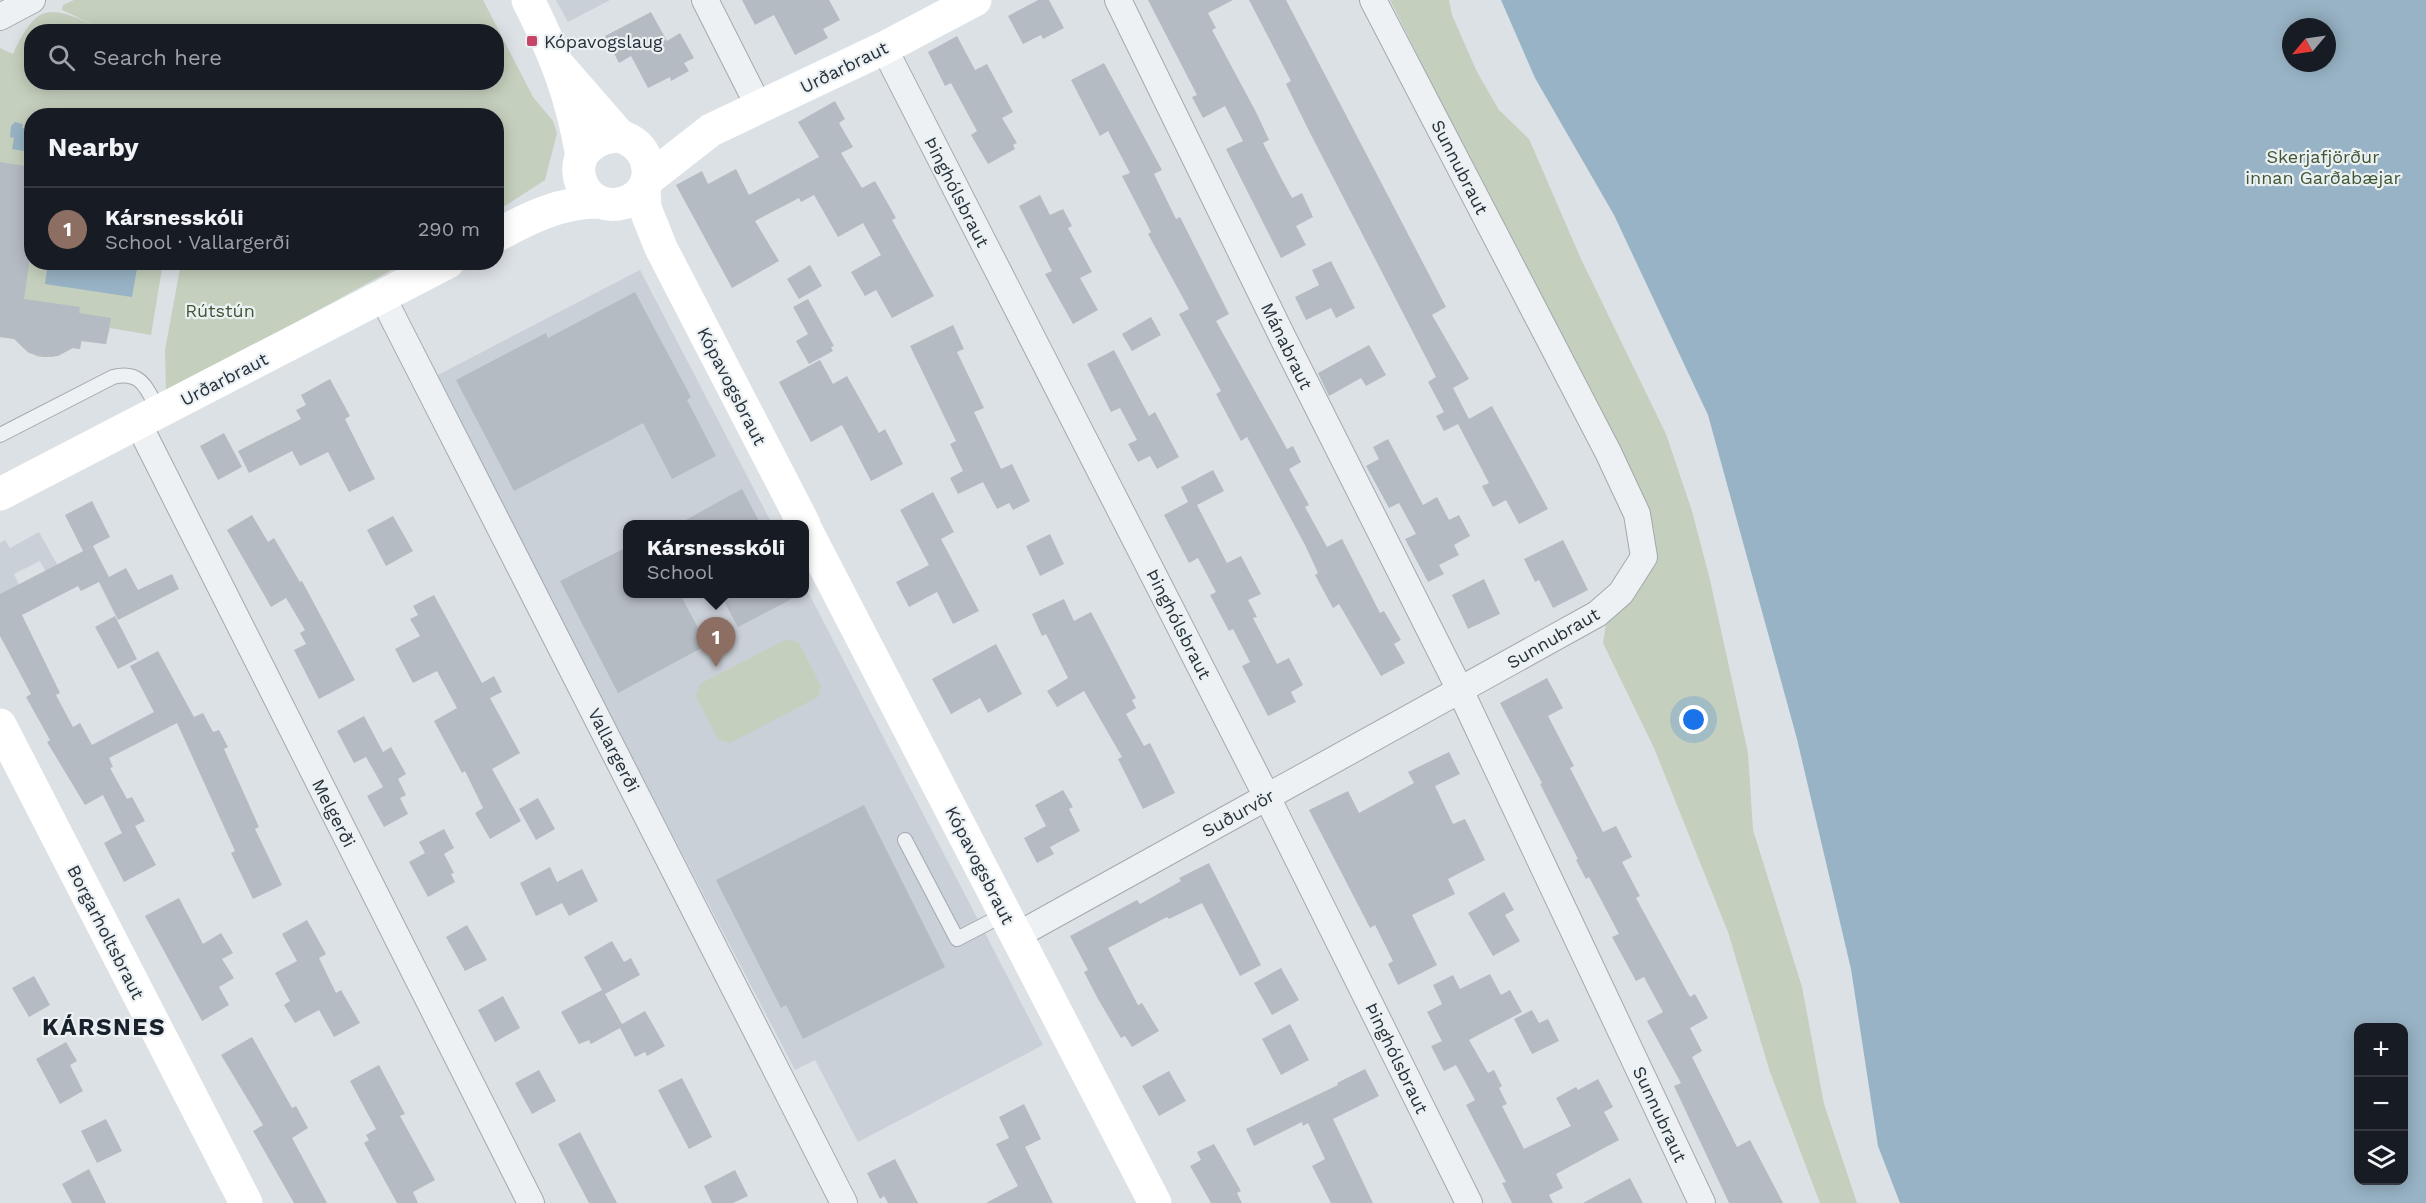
<!DOCTYPE html>
<html lang="en">
<head>
<meta charset="utf-8">
<style>
  :root { --surface:#171b24; --page:#242831; --text:#f1f3f6; --muted:#9ea1a6; --line:#363941; --accent:#c74468 }
  body { margin:0; font-family:"Work Sans",sans-serif; background:var(--page); color:var(--text) }
  .controls { position:absolute; right:18px; bottom:18px; display:grid; overflow:hidden; border-radius:12px; box-shadow:0 3px 15px #0003 }
  .controls button { width:54px; height:54px; display:grid; place-items:center; padding:0; border:0; border-bottom:2px solid var(--line); background:var(--surface); color:var(--text); font:30px sans-serif }
  .compass { position:absolute; left:2282px; top:18px; width:54px; height:54px; border-radius:50%; background:var(--surface); box-shadow:0 3px 15px #0003; rotate:241deg }
  .you { position:absolute; left:1694px; top:720px; width:21px; height:21px; margin:-15px; border:4px solid #fff; border-radius:50%; background:#1a73e8; box-shadow:0 0 0 9px #1a73e833 }
  .badge { display:grid; place-items:center; width:39px; height:39px; border-radius:50%; background:var(--accent); color:#fff; font-size:20px; font-weight:700 }
  .pin { position:absolute; translate:-50% -50px; filter:drop-shadow(0 2px 3px #0008) }
  .pin::after { content:''; position:absolute; top:32px; width:21px; height:18px; background:inherit; clip-path:polygon(0 0,100% 0,50% 100%) }
  .popup { position:absolute; left:623px; top:520px; width:186px; height:78px; box-sizing:border-box; display:grid; place-content:center; border-radius:12px; background:var(--surface); filter:drop-shadow(0 2px 4px #0005); font-size:20px; white-space:nowrap; color:var(--muted) }
  .popup b { font-size:22px; color:var(--text) }
  .popup::after { content:''; position:absolute; left:50%; top:100%; margin-left:-12px; border:12px solid transparent; border-top-color:var(--surface) }
  .list { margin:0; padding:0; list-style:none }
  h2 { display:flex; justify-content:space-between; align-items:center; height:78px; margin:0; padding:0 24px; font-size:26px }
  h2 small { font-size:20px; font-weight:400; color:var(--muted) }
  .list li { display:grid; grid-template-columns:39px 1fr auto; gap:18px; align-items:center; box-sizing:border-box; height:84px; padding:0 24px; border-top:2px solid var(--line) }
  .list b { display:block; font-size:22px; white-space:nowrap }
  .list p { margin:0; font-size:20px; white-space:nowrap; color:var(--muted) }
  .list em { font-size:20px; font-style:normal; color:var(--muted) }
  .icon { flex:none; width:33px; height:33px; fill:none; stroke:currentColor; stroke-width:2; stroke-linecap:round; stroke-linejoin:round }
  .map { position:relative; flex:none; width:2426px; height:1203px; overflow:hidden }
  .search { position:absolute; background:var(--surface); box-shadow:0 3px 15px #0003; left:24px; top:24px; width:480px; height:66px; display:flex; align-items:center; gap:15px; box-sizing:border-box; padding:0 21px; border-radius:24px; color:var(--muted); font-size:22px }
  .panel { position:absolute; background:var(--surface); box-shadow:0 3px 15px #0003; left:24px; top:108px; width:480px; height:162px; border-radius:24px }
  .map>svg:first-child { display:block }
  .built { fill:#cad0d7 }
  .green { fill:#c4cfbd; fill-rule:evenodd }
  .water { fill:#98b3c5; fill-rule:evenodd }
  .building { fill:#b4bbc2 }
  .lines { fill:none; stroke-linecap:round; stroke-linejoin:round }
  .lane-casing { stroke:#a2a9af; stroke-width:16 }
  .street-casing { stroke:#a2a9af; stroke-width:28 }
  .lane { stroke:#eef1f4; stroke-width:14 }
  .street { stroke:#eef1f4; stroke-width:26 }
  .secondary { stroke:#fff; stroke-width:33 }
  .poi-dot { fill:#c74468; stroke:#ebf0f3; stroke-width:2 }
  .labels { text-anchor:middle; dominant-baseline:central; stroke-width:4.5; stroke-linejoin:round; paint-order:stroke }
  .poi-label { font-size:18px; fill:#27313b; stroke:#ebf0f3; text-anchor:start }
  .street-label { font-size:18px; fill:#27313b; stroke:#ebf0f3 }
  .park-label { font-size:18px; fill:#3f5634; stroke:#ebf0f3 }
  .district-label { font-size:24px; font-weight:bold; letter-spacing:1.5px; fill:#19222c; stroke:#ebf0f3 }
</style>
</head>
<body>
<div class="map">
<svg width="2426" height="1203" viewBox="0 0 2426 1203">
  <rect width="100%" height="100%" fill="#dce1e6"/>
  <path class="built" d="M 556,0 L 610,0 L 568,22 Z
    M 640,270 L 772,524 L 628,524 L 628,594 L 804,594 L 805,586 L 1043,1045 L 858,1142 L 815,1060 L 795,1070 L 434,377 Z
    M 39,532 L 58,566 L 46,572 L 40,561 L 14,574 L 23,593 L 0,605 L 0,543 L 5,540 L 10,548 Z"/>
  <path class="green" d="M 74,0 L 483,0 L 533,97 L 553,121 L 557,133 L 545,180 L 497,211 L 496,116 L 208,116 L 187,113 L 186,116 L 32,116 L 32,262 L 163,263 L 151,335 L 110,328 L 106,344 L 82,341 L 80,349 L 72,348 L 53,357 L 38,357 L 25,350 L 15,339 L 0,337 L 0,48 L 13,54 C 38,0 50,6 101,28 L 62,10 L 63,5 ZM 32,32 L 496,32 L 496,82 L 32,82 Z
    M 1390,0 L 1449,0 L 1452,15 L 1477,72 L 1499,110 L 1529,139 L 1581,259 L 1666,434 L 1692,511 L 1710,580 L 1748,753 L 1753,830 L 1802,987 L 1824,1104 L 1857,1203 L 1820,1203 L 1770,1072 L 1728,932 L 1654,748 L 1603,643 L 1608,612 L 1649,557 L 1597,416 Z
    M 181,263 L 404,263 L 166,394 L 165,350 Z
    M 787,639 L 799,643 L 821,686 L 818,697 L 730,743 L 718,739 L 696,696 L 700,684 Z"/>
  <path class="water" d="M 1501,0 L 2426,0 L 2426,1203 L 1900,1203 L 1878,1146 L 1851,969 L 1797,739 L 1708,415 L 1614,215 L 1535,78 ZM 2291,27 L 2327,27 L 2327,63 L 2291,63 ZM 2358,1028 L 2404,1028 L 2404,1180 L 2358,1180 Z
    M 15,122 L 23,124 L 22,128 L 31,129 L 31,152 L 12,149 L 14,138 L 10,137 L 11,126 Z
    M 48,263 L 138,263 L 132,297 L 45,284 Z"/>
  <path class="building" d="M 742,0 L 829,0 L 840,20 L 823,29 L 828,38 L 795,55 L 774,15 L 755,25 Z
    M 1038,0 L 1049,0 L 1064,28 L 1043,39 L 1041,35 L 1023,44 L 1008,16 Z
    M 1148,0 L 1233,0 L 1208,13 L 1216,28 L 1212,30 L 1257,114 L 1269,140 L 1263,143 L 1280,176 L 1292,198 L 1302,193 L 1313,217 L 1296,226 L 1306,245 L 1281,258 L 1226,149 L 1243,141 L 1225,106 L 1203,118 L 1192,97 L 1197,95 Z
    M 1249,0 L 1286,0 L 1446,307 L 1432,315 L 1469,379 L 1453,388 L 1469,419 L 1492,406 L 1548,509 L 1519,524 L 1506,500 L 1493,507 L 1482,486 L 1489,483 L 1458,424 L 1444,431 L 1436,416 L 1444,412 L 1428,382 L 1436,377 L 1307,127 L 1286,84 L 1291,81 Z
    M 651,12 L 667,41 L 680,33 L 694,58 L 684,63 L 689,71 L 671,81 L 670,77 L 648,88 L 631,56 L 619,63 L 605,36 Z
    M 957,36 L 975,70 L 987,64 L 1013,112 L 1002,118 L 1017,143 L 1013,145 L 1015,149 L 988,164 L 971,135 L 977,131 L 951,83 L 945,86 L 928,52 Z
    M 1104,63 L 1162,170 L 1154,174 L 1176,219 L 1180,217 L 1229,314 L 1216,321 L 1287,449 L 1293,446 L 1301,462 L 1289,469 L 1309,505 L 1305,507 L 1327,547 L 1342,539 L 1380,613 L 1384,611 L 1401,640 L 1394,644 L 1405,663 L 1381,676 L 1339,604 L 1333,608 L 1315,575 L 1318,573 L 1305,545 L 1247,437 L 1241,441 L 1216,394 L 1221,391 L 1179,314 L 1189,309 L 1148,234 L 1151,232 L 1122,176 L 1130,173 L 1108,131 L 1100,136 L 1071,80 Z
    M 835,101 L 845,119 L 839,123 L 853,147 L 841,153 L 862,188 L 875,181 L 896,218 L 892,220 L 934,296 L 892,318 L 876,290 L 865,296 L 851,272 L 881,255 L 863,223 L 838,237 L 814,195 L 801,202 L 799,198 L 755,221 L 779,261 L 732,288 L 676,185 L 702,171 L 708,184 L 736,169 L 749,195 L 819,157 L 798,122 Z
    M 0,162 L 32,167 L 32,244 L 24,299 L 80,307 L 79,313 L 111,318 L 106,344 L 81,341 L 80,349 L 73,348 L 58,356 L 44,357 L 29,353 L 14,339 L 0,337 Z
    M 1040,195 L 1050,215 L 1063,209 L 1072,226 L 1068,228 L 1092,272 L 1080,278 L 1098,310 L 1073,324 L 1045,274 L 1052,271 L 1019,206 Z
    M 1331,261 L 1355,308 L 1336,318 L 1331,308 L 1306,320 L 1295,297 L 1319,285 L 1312,270 Z
    M 810,265 L 822,286 L 799,299 L 787,279 Z
    M 635,292 L 691,397 L 687,400 L 716,456 L 672,479 L 643,423 L 514,491 L 456,380 L 546,333 L 548,338 Z
    M 808,299 L 834,346 L 831,347 L 833,351 L 809,364 L 796,341 L 808,334 L 793,307 Z
    M 1151,317 L 1161,335 L 1132,351 L 1122,334 Z
    M 953,325 L 964,349 L 957,352 L 984,408 L 974,412 L 1001,469 L 1012,464 L 1030,501 L 1013,510 L 1009,503 L 997,509 L 983,482 L 958,494 L 950,478 L 963,471 L 950,444 L 956,441 L 910,346 Z
    M 1369,345 L 1386,375 L 1366,386 L 1361,378 L 1329,396 L 1318,373 Z
    M 1114,350 L 1149,416 L 1155,412 L 1179,457 L 1157,469 L 1150,456 L 1138,462 L 1128,444 L 1137,440 L 1120,408 L 1111,412 L 1087,364 Z
    M 820,360 L 833,384 L 847,376 L 879,433 L 885,429 L 903,464 L 871,481 L 842,425 L 811,442 L 779,382 Z
    M 330,379 L 350,416 L 345,419 L 375,479 L 349,492 L 328,452 L 300,466 L 292,451 L 249,473 L 238,451 L 301,419 L 296,410 L 306,405 L 301,395 Z
    M 224,433 L 242,467 L 218,480 L 200,446 Z
    M 1388,439 L 1423,505 L 1437,497 L 1449,520 L 1459,515 L 1470,536 L 1454,545 L 1459,555 L 1439,565 L 1444,574 L 1428,582 L 1405,539 L 1416,534 L 1399,503 L 1389,508 L 1366,466 L 1379,459 L 1373,447 Z
    M 1213,470 L 1224,491 L 1197,505 L 1227,563 L 1241,556 L 1261,594 L 1248,600 L 1257,617 L 1253,618 L 1277,664 L 1289,658 L 1303,685 L 1291,692 L 1296,702 L 1268,716 L 1242,666 L 1250,662 L 1233,629 L 1229,631 L 1210,595 L 1216,592 L 1198,558 L 1189,563 L 1164,515 L 1188,502 L 1181,487 Z
    M 742,489 L 761,525 L 677,525 L 720,501 Z
    M 933,492 L 954,532 L 941,539 L 979,611 L 953,624 L 937,592 L 909,607 L 896,582 L 929,565 L 900,510 Z
    M 92,501 L 110,537 L 83,551 L 65,515 Z
    M 252,515 L 268,542 L 274,538 L 300,582 L 302,581 L 355,680 L 319,699 L 294,650 L 306,644 L 300,633 L 305,630 L 286,598 L 271,607 L 227,530 Z
    M 393,516 L 413,551 L 386,566 L 367,530 Z
    M 1050,534 L 1064,564 L 1040,576 L 1026,546 Z
    M 1563,540 L 1588,590 L 1553,608 L 1539,580 L 1535,582 L 1524,559 Z
    M 93,546 L 109,577 L 126,568 L 138,590 L 172,574 L 179,589 L 118,620 L 99,582 L 81,591 L 78,586 L 22,615 L 60,693 L 56,695 L 73,727 L 80,723 L 92,745 L 154,712 L 130,666 L 158,651 L 194,717 L 203,713 L 213,732 L 219,730 L 228,747 L 224,749 L 259,827 L 255,829 L 282,885 L 253,899 L 231,853 L 235,851 L 177,723 L 109,758 L 113,767 L 110,768 L 127,799 L 132,797 L 145,821 L 135,826 L 156,865 L 124,882 L 104,843 L 122,833 L 103,795 L 85,805 L 47,742 L 50,740 L 26,697 L 31,694 L 0,636 L 0,594 Z
    M 627,547 L 627,594 L 680,594 L 707,645 L 618,693 L 560,581 Z
    M 1484,579 L 1500,614 L 1468,629 L 1452,595 Z
    M 720,594 L 801,594 L 738,627 Z
    M 434,595 L 482,683 L 494,676 L 502,692 L 490,698 L 520,753 L 492,769 L 521,821 L 490,839 L 475,813 L 483,808 L 465,771 L 462,773 L 434,721 L 457,708 L 437,671 L 413,683 L 395,649 L 420,636 L 410,619 L 418,615 L 413,606 Z
    M 1064,599 L 1074,621 L 1091,612 L 1136,698 L 1132,700 L 1136,708 L 1126,714 L 1144,746 L 1150,743 L 1175,793 L 1143,809 L 1118,759 L 1122,757 L 1084,691 L 1057,707 L 1047,691 L 1068,678 L 1046,634 L 1042,636 L 1032,614 Z
    M 115,616 L 137,659 L 118,669 L 95,627 Z
    M 996,644 L 1022,694 L 988,713 L 980,698 L 951,714 L 932,679 Z
    M 1547,678 L 1563,708 L 1548,716 L 1574,766 L 1570,768 L 1603,832 L 1616,826 L 1632,857 L 1622,862 L 1640,896 L 1636,898 L 1690,997 L 1695,994 L 1708,1018 L 1690,1028 L 1702,1051 L 1692,1057 L 1737,1147 L 1750,1140 L 1783,1203 L 1729,1203 L 1674,1086 L 1681,1083 L 1647,1021 L 1663,1012 L 1644,977 L 1636,981 L 1612,937 L 1619,934 L 1589,877 L 1586,879 L 1576,860 L 1578,859 L 1540,784 L 1542,783 L 1500,703 Z
    M 364,716 L 383,752 L 391,747 L 406,774 L 398,779 L 406,795 L 400,798 L 408,814 L 384,827 L 367,796 L 383,787 L 366,757 L 354,763 L 337,731 Z
    M 1449,752 L 1460,774 L 1435,786 L 1453,824 L 1465,819 L 1485,860 L 1448,879 L 1455,894 L 1412,915 L 1437,965 L 1398,985 L 1388,964 L 1393,961 L 1375,925 L 1370,928 L 1309,810 L 1348,791 L 1359,813 L 1414,783 L 1408,772 Z
    M 1063,790 L 1073,807 L 1069,809 L 1080,831 L 1050,847 L 1054,854 L 1037,863 L 1024,838 L 1046,826 L 1035,805 Z
    M 538,798 L 555,829 L 536,840 L 519,809 Z
    M 864,805 L 945,967 L 803,1039 L 786,1005 L 781,1008 L 716,880 Z
    M 444,829 L 454,848 L 444,854 L 454,873 L 451,874 L 455,882 L 428,897 L 409,862 L 425,853 L 419,842 Z
    M 1209,863 L 1261,965 L 1240,976 L 1202,903 L 1169,919 L 1167,917 L 1108,948 L 1138,1005 L 1142,1003 L 1159,1031 L 1132,1047 L 1125,1036 L 1121,1038 L 1098,999 L 1084,972 L 1088,970 L 1070,936 L 1137,900 L 1140,904 L 1181,881 L 1179,878 Z
    M 550,867 L 557,882 L 582,869 L 598,901 L 569,916 L 562,903 L 536,916 L 520,883 Z
    M 1504,892 L 1514,910 L 1505,915 L 1520,941 L 1493,956 L 1468,913 Z
    M 179,898 L 203,944 L 221,933 L 233,953 L 222,959 L 234,978 L 219,987 L 229,1005 L 202,1021 L 145,916 Z
    M 307,920 L 326,954 L 319,958 L 336,993 L 341,990 L 360,1023 L 334,1037 L 319,1010 L 295,1023 L 284,1005 L 290,1001 L 275,973 L 297,961 L 282,934 Z
    M 467,925 L 487,960 L 465,971 L 446,937 Z
    M 612,941 L 624,962 L 631,958 L 640,975 L 605,994 L 622,1024 L 645,1011 L 665,1046 L 647,1056 L 645,1052 L 635,1057 L 620,1028 L 591,1044 L 589,1040 L 579,1044 L 561,1012 L 602,990 L 584,957 Z
    M 1281,968 L 1299,1000 L 1272,1015 L 1254,983 Z
    M 1490,974 L 1501,995 L 1510,990 L 1522,1012 L 1469,1040 L 1488,1073 L 1494,1070 L 1502,1086 L 1499,1088 L 1507,1104 L 1502,1106 L 1524,1149 L 1571,1126 L 1556,1098 L 1576,1087 L 1578,1090 L 1598,1079 L 1613,1107 L 1604,1112 L 1619,1140 L 1556,1174 L 1563,1188 L 1549,1195 L 1553,1203 L 1512,1203 L 1502,1183 L 1506,1182 L 1466,1105 L 1475,1100 L 1456,1065 L 1444,1071 L 1431,1046 L 1442,1041 L 1427,1012 L 1442,1004 L 1433,985 L 1453,975 L 1460,989 Z
    M 34,976 L 50,1005 L 29,1017 L 12,988 Z
    M 503,996 L 520,1028 L 495,1042 L 478,1010 Z
    M 1532,1010 L 1539,1023 L 1548,1019 L 1559,1041 L 1532,1054 L 1514,1019 Z
    M 1290,1024 L 1309,1060 L 1281,1075 L 1262,1039 Z
    M 252,1037 L 292,1108 L 296,1106 L 308,1128 L 292,1138 L 327,1203 L 294,1203 L 253,1131 L 263,1125 L 221,1055 Z
    M 66,1042 L 77,1061 L 70,1065 L 83,1091 L 60,1104 L 36,1059 Z
    M 379,1065 L 405,1114 L 400,1116 L 435,1180 L 413,1192 L 418,1203 L 397,1203 L 364,1143 L 369,1140 L 366,1135 L 376,1129 L 350,1081 Z
    M 1365,1069 L 1379,1096 L 1333,1119 L 1373,1203 L 1331,1203 L 1312,1166 L 1325,1159 L 1308,1123 L 1303,1126 L 1302,1122 L 1254,1146 L 1246,1129 L 1338,1085 L 1337,1083 Z
    M 539,1070 L 556,1101 L 532,1114 L 515,1083 Z
    M 1169,1071 L 1186,1101 L 1159,1116 L 1142,1086 Z
    M 682,1078 L 712,1137 L 689,1149 L 658,1090 Z
    M 1024,1104 L 1041,1139 L 1025,1147 L 1053,1203 L 986,1203 L 1018,1186 L 996,1144 L 1009,1138 L 999,1117 Z
    M 106,1119 L 122,1151 L 97,1163 L 81,1131 Z
    M 580,1132 L 617,1203 L 589,1203 L 562,1152 L 558,1144 Z
    M 1214,1144 L 1241,1191 L 1237,1193 L 1242,1203 L 1211,1203 L 1190,1166 L 1201,1160 L 1197,1152 Z
    M 895,1159 L 918,1203 L 888,1203 L 884,1196 L 880,1199 L 867,1173 Z
    M 89,1169 L 106,1203 L 72,1203 L 62,1184 Z
    M 735,1170 L 748,1196 L 733,1203 L 712,1203 L 704,1186 Z
    M 1630,1178 L 1643,1203 L 1583,1203 Z"/>
  <g class="lines">
    <g class="lane-casing">
      <path id="lane" d="M 0,435 L 113,377 C 142,370 147,389 159,412
        M 905,840 L 957,939 L 1005,914"/>
    </g>
    <g class="street-casing">
      <path id="street" d="M 705,0 L 759,107
        M 1118,0 L 1284,340 L 1460,690 L 1702,1203
        M 0,17 L 32,0
        M 884,48 L 1267,797 L 1469,1203
        M 383,298 L 844,1203
        M 138,423 L 531,1203
        M 1016,936 L 1597,614 L 1621,593 L 1644,557 L 1637,514 L 1608,452 L 1373,0"/>
    </g>
    <use href="#lane" class="lane"/>
    <use href="#street" class="street"/>
    <path class="secondary" d="M 528,0 C 556,56 571,94 582,156
      M 560,67 L 620,136 C 632,140 642,147 646,160 C 661,204 593,224 580,179 C 573,152 596,136 620,136
      M 647,180 L 711,130 L 884,48 L 975,0
      M 644,189 L 645,208 L 661,248 L 804,524
      M 496,236 C 528,218 561,202 598,202
      M 0,494 L 448,262
      M 804,526 L 1155,1203
      M 0,725 L 246,1203"/>
  </g>
  <rect class="poi-dot" x="526" y="35" width="12" height="12" rx="3"/>
  <g class="labels">
    <g class="poi-label">
      <text x="544" y="41">Kópavogslaug</text>
    </g>
    <g class="street-label">
      <text transform="translate(844 67) rotate(-26)">Urðarbraut</text>
      <text transform="translate(1460 167) rotate(63)">Sunnubraut</text>
      <text transform="translate(957 192) rotate(63)">Þinghólsbraut</text>
      <text transform="translate(1287 346) rotate(64)">Mánabraut</text>
      <text transform="translate(224 379) rotate(-27)">Urðarbraut</text>
      <text transform="translate(732 386) rotate(63)">Kópavogsbraut</text>
      <text transform="translate(1179 624) rotate(63)">Þinghólsbraut</text>
      <text transform="translate(1553 638) rotate(-30)">Sunnubraut</text>
      <text transform="translate(614 750) rotate(63)">Vallargerði</text>
      <text transform="translate(334 813) rotate(63)">Melgerði</text>
      <text transform="translate(1238 813) rotate(-29)">Suðurvör</text>
      <text transform="translate(980 865) rotate(63)">Kópavogsbraut</text>
      <text transform="translate(106 932) rotate(63)">Borgarholtsbraut</text>
      <text transform="translate(1397 1058) rotate(64)">Þinghólsbraut</text>
      <text transform="translate(1660 1114) rotate(65)">Sunnubraut</text>
    </g>
    <g class="park-label">
      <text x="2323" y="156">Skerjafjörður<tspan x="2323" dy="21">innan Garðabæjar</tspan></text>
      <text x="220" y="310">Rútstún</text>
    </g>
    <g class="district-label">
      <text x="104" y="1027">KÁRSNES</text>
    </g>
  </g>
</svg>
<div class="controls">
<button>+</button>
<button>−</button>
<button><svg class="icon" aria-label="layers" viewBox="0 0 24 24"><path d="M12 4l9 5-9 5-9-5zM3 14l9 5 9-5"/></svg></button>
</div>
<svg class="compass" viewBox="-18 -18 36 36"><path d="M0-13l5 13h-10z" fill="#e53935"/><path d="M0 13l5-13h-10z" fill="#9ea1a6"/></svg>
<div class="you"></div>
<div class="pin badge" style="left:716px;top:667px;background:#8d6e63">1</div>
<div class="popup"><b>Kársnesskóli</b>School</div>
<div class="search"><svg class="icon" aria-label="search" viewBox="0 0 24 24"><circle cx="10" cy="10" r="6"/><path d="M15 15l6 6"/></svg>Search here</div>
<section class="panel">
<h2>Nearby<small></small></h2>
<ul class="list">
<li><span class="badge" style="background:#8d6e63">1</span><div><b>Kársnesskóli</b><p>School · Vallargerði</p></div><em>290 m</em></li>
</ul>
</section>
</div>
</body>
</html>
